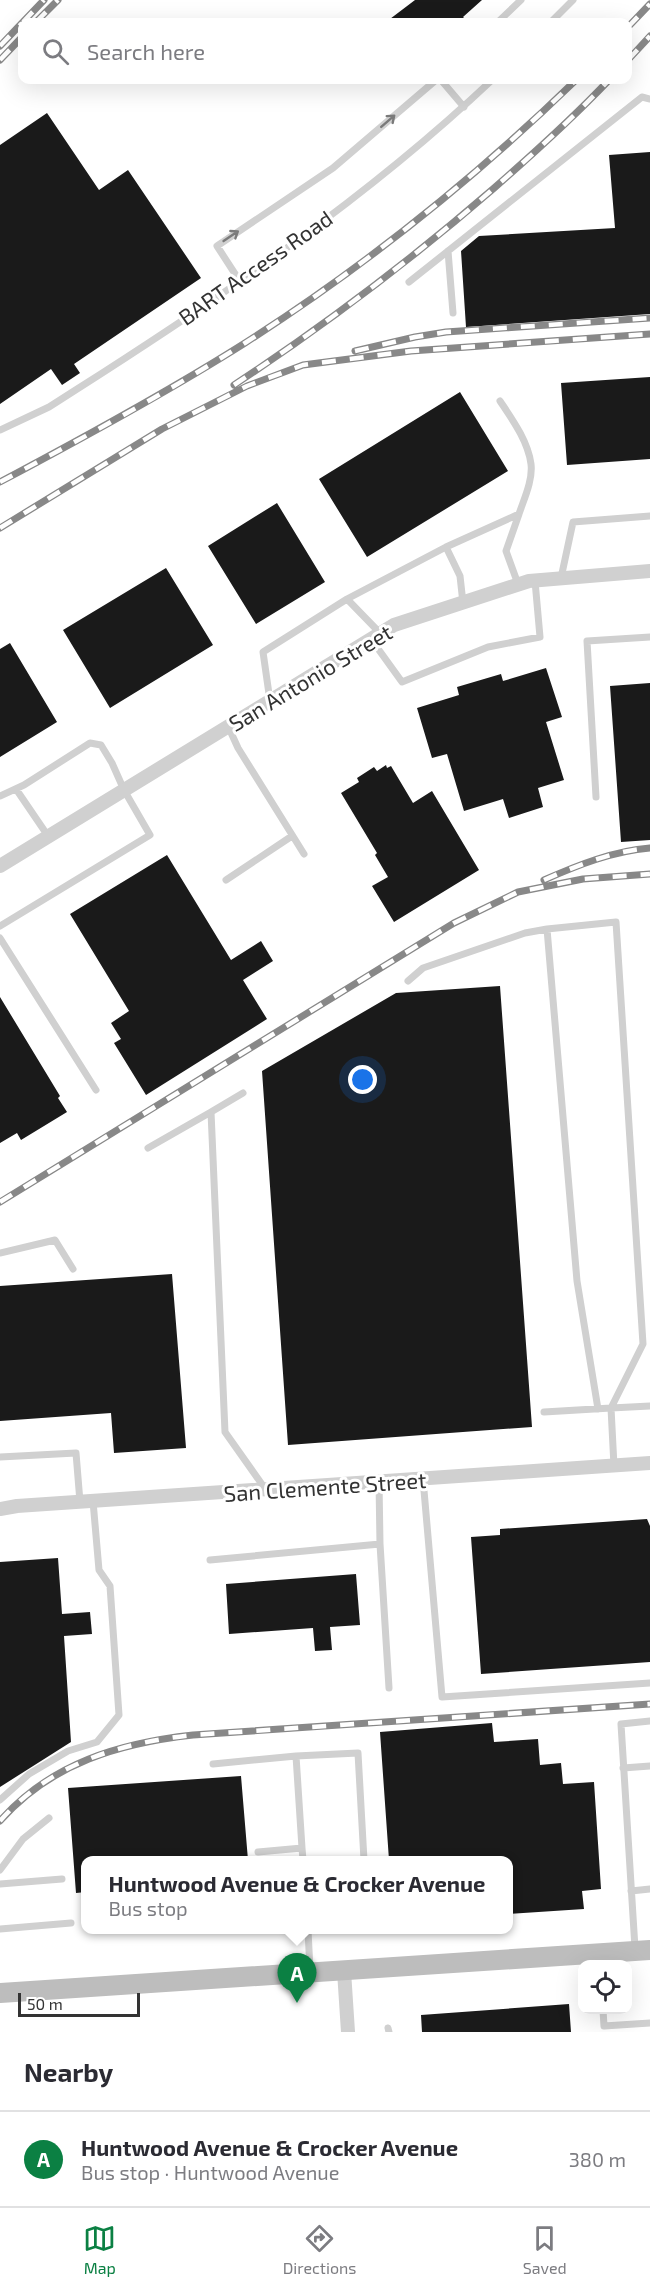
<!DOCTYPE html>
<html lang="en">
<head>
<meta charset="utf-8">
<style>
  :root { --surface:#fff; --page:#f7f7f7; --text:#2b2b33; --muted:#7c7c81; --line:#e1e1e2; --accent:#0b8043 }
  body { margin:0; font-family:"Exo 2",sans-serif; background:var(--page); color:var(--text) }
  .controls { position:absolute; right:18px; bottom:18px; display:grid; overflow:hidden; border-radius:12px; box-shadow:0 6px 24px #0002 }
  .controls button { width:54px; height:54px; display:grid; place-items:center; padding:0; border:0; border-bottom:2px solid var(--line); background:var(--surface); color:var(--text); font:30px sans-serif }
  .scale { position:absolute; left:18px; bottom:15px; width:122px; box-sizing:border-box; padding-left:6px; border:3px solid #333; border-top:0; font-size:16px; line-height:21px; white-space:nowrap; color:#333; -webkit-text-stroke:4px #fff; paint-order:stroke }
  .you { position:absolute; left:363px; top:1080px; width:21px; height:21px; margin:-15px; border:4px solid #fff; border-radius:50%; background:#1a73e8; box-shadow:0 0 0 9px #1a73e833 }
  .badge { display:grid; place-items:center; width:39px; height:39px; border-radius:50%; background:var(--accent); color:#fff; font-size:20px; font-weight:700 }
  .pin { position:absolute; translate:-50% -50px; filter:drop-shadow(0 2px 3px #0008) }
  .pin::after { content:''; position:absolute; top:32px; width:21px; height:18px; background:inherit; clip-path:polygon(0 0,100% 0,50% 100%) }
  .popup { position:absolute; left:81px; top:1856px; width:432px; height:78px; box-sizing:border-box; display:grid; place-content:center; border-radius:12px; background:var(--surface); filter:drop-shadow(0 2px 4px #0005); font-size:20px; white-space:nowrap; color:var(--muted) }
  .popup b { font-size:22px; color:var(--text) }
  .popup::after { content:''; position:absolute; left:50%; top:100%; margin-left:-12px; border:12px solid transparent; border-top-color:var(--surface) }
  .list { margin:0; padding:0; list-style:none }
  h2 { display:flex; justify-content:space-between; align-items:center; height:78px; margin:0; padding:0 24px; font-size:26px }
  h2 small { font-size:20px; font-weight:400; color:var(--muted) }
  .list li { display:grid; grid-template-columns:39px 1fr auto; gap:18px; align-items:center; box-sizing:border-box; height:96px; padding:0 24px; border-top:2px solid var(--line) }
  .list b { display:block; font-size:22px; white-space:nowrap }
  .list p { margin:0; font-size:20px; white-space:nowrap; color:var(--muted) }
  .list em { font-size:20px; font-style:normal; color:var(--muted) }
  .icon { flex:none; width:33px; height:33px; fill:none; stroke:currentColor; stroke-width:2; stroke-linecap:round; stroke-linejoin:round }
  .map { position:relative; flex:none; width:650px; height:2032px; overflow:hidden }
  .search { position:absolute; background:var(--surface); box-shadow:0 6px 24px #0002; left:18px; right:18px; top:18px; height:66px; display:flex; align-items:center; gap:15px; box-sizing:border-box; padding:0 21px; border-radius:12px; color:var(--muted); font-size:22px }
  .sheet { height:174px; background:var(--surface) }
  nav { display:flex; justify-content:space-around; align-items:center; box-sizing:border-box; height:84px; border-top:2px solid var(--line); background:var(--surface); font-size:16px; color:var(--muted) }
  nav a { display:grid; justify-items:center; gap:3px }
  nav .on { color:var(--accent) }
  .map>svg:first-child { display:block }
  .building { fill:#1a1a1a }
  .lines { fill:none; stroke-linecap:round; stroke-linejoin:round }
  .lane { stroke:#d0d0d0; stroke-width:7 }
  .street { stroke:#d0d0d0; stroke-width:14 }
  .secondary { stroke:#bdbdbd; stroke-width:20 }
  .rail-casing { stroke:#888; stroke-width:7 }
  .rail { stroke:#fff; stroke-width:4.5; stroke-dasharray:14; stroke-linecap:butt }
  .oneway { stroke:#7a7a7a }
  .labels { text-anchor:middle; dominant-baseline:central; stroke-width:6; stroke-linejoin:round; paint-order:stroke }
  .street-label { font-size:22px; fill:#333; stroke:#fff }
</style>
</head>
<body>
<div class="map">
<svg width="650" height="2032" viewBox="0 0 650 2032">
  <rect width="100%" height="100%" fill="#fff"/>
  <path class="building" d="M 415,0 L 482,0 L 463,17 L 468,22 L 386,22 Z
    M 47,113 L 99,190 L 128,170 L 201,278 L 74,364 L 80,373 L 62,385 L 51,369 L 0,404 L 0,145 Z
    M 650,152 L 650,314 L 466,327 L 461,251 L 479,236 L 615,228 L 609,155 Z
    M 650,377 L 650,459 L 567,465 L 561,383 Z
    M 460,392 L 508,471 L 367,557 L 319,479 Z
    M 277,503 L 325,582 L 256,624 L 208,546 Z
    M 166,568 L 213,645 L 110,708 L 63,630 Z
    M 10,643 L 57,722 L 0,757 L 0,649 Z
    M 546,668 L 562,717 L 546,722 L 564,780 L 538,788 L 543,807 L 509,818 L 503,799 L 464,811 L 447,754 L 432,758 L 417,708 L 459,695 L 457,687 L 501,674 L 503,681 Z
    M 650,683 L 650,840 L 621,842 L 610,686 Z
    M 386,765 L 387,768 L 391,766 L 413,803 L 432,791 L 479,870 L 394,922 L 372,886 L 388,877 L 375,855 L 377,853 L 341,793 L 359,782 L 357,778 L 374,767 L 377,771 Z
    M 167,855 L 231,960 L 261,941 L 273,961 L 243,980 L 267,1019 L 146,1095 L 114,1043 L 121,1039 L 111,1023 L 129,1011 L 70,914 Z
    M 500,986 L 532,1427 L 288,1445 L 262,1071 L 396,993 Z
    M 0,997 L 60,1096 L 58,1098 L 67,1112 L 21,1140 L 17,1133 L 0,1143 Z
    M 172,1274 L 186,1448 L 114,1453 L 111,1413 L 0,1421 L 0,1286 Z
    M 647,1519 L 650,1526 L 650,1662 L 481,1674 L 471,1537 L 500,1535 L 500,1529 Z
    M 58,1558 L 62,1614 L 90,1612 L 92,1634 L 64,1636 L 71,1742 L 0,1787 L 0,1562 Z
    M 356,1574 L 360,1625 L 330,1627 L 332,1650 L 315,1651 L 313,1628 L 229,1634 L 226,1584 Z
    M 492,1723 L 494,1742 L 538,1739 L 540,1765 L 561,1763 L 563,1784 L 594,1782 L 601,1889 L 582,1891 L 584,1909 L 508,1914 L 508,1860 L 389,1860 L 380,1732 Z
    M 241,1776 L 248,1860 L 86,1860 L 86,1892 L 76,1893 L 68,1788 Z
    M 569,2004 L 571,2032 L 422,2032 L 421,2015 Z"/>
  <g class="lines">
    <path class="lane" d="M 498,22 L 521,0
      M 551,22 L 573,0
      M 441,80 L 464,107
      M 448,251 L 453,313
      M 239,280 L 217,246 L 333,168 L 436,80
      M 409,282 L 642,97 L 650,99
      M 500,401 C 512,419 528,441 531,464 C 533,480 524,499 519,514
      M 0,430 L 49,407 L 74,391 C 220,298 366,199 492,80
      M 446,547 L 519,514 L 506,551 L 518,584
      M 561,578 L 573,522 L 650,516
      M 347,599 L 446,547 L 460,576 L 463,603
      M 371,639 L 402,682 L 488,647 L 540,637 L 535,581
      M 270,701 L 263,652 L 347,599 L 380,633
      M 228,726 L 238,748 L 304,854
      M 16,789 L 48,836
      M 0,796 L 24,785 L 90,743 L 101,745 L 112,763 L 124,790 L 150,835 L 0,926
      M 596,797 L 587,641 L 650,637
      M 226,880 L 292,836
      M 0,938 L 96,1090
      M 408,981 L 423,968 L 525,933 L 547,929
      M 211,1112 L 243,1093
      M 148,1148 L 211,1112 L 225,1432 L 266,1490
      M 0,1253 L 55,1240 L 73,1269
      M 598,1409 L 577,1281 L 547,929 L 616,922 L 643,1344 L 611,1408 L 650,1406
      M 544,1412 L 611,1408 L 614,1466
      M 0,1457 L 76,1453 L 80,1502
      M 423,1479 L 442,1697 L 650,1683
      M 380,1544 L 389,1688
      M 210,1560 L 380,1544 L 379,1482
      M 296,1756 L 358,1753 L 364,1860
      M 213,1764 L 296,1756 L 302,1848
      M 623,1768 L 650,1766
      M 0,1800 L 29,1774 L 68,1751 L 97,1742 L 119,1715 L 110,1586 L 99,1570 L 93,1501
      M 258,1852 L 302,1848 L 303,1860
      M 0,1870 L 23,1839 L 49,1818
      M 0,1884 L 62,1879
      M 631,1891 L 650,1889
      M 0,1929 L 71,1923
      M 308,1930 L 310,1970
      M 635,1948 L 621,1724 L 650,1721
      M 603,2010 L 604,2026 L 650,2023
      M 388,2028 L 389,2032"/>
    <path class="street" d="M 0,866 L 394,625 L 529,581 L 650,571
      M 0,1509 L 17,1506 L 650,1463
      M 344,1971 L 348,2032"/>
    <path class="secondary" d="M 0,1993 L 650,1950"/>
    <g class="rail-casing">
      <path id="rail" d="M 23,22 L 44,0
        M 36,22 L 58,0
        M 628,27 L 650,4
        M 0,46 L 22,23
        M 0,60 L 22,37
        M 628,60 L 650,36
        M 355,351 L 415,337 L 446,332 L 650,318
        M 234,385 C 325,325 411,260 493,189 C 533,154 573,118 609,80
        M 0,482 C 83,438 166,393 245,343 C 364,267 475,178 576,80
        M 0,528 L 162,429 L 247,386 L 303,365 L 411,351 L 650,334
        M 544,880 C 578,865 613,851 650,848
        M 0,1202 L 454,923 L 518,892 L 583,879 L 650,874
        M 0,1821 C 51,1763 120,1743 193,1735 L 650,1704"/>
    </g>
    <use href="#rail" class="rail"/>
  </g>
  <defs><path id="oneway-shaft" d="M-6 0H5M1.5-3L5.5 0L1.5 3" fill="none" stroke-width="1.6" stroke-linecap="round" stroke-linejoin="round" transform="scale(1.5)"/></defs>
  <g class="oneway">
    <use href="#oneway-shaft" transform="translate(388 121) rotate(-41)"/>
    <use href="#oneway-shaft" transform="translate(231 236) rotate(-34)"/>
  </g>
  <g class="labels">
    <g class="street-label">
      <text transform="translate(255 267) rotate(-35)">BART Access Road</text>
      <text transform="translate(310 677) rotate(-31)">San Antonio Street</text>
      <text transform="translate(325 1486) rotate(-4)">San Clemente Street</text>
    </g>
  </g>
</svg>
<div class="controls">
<button><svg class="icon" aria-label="locate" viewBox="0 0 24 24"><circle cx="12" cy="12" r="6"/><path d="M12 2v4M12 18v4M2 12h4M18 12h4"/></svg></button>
</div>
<div class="scale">50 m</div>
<div class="you"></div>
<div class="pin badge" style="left:297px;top:2003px">A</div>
<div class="popup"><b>Huntwood Avenue &amp; Crocker Avenue</b>Bus stop</div>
<div class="search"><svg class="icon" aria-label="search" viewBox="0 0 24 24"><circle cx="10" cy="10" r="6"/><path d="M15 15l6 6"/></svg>Search here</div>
</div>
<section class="sheet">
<h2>Nearby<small></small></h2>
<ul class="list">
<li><span class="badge">A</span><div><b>Huntwood Avenue &amp; Crocker Avenue</b><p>Bus stop · Huntwood Avenue</p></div><em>380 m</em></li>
</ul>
</section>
<nav>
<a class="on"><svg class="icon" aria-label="map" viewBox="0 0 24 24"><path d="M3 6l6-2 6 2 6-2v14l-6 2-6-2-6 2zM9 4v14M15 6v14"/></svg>Map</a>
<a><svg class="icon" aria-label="directions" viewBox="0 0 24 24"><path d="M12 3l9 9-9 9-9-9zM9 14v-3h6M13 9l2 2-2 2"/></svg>Directions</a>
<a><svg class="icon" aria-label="saved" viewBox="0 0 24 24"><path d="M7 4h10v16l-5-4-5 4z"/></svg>Saved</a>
</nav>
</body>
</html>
